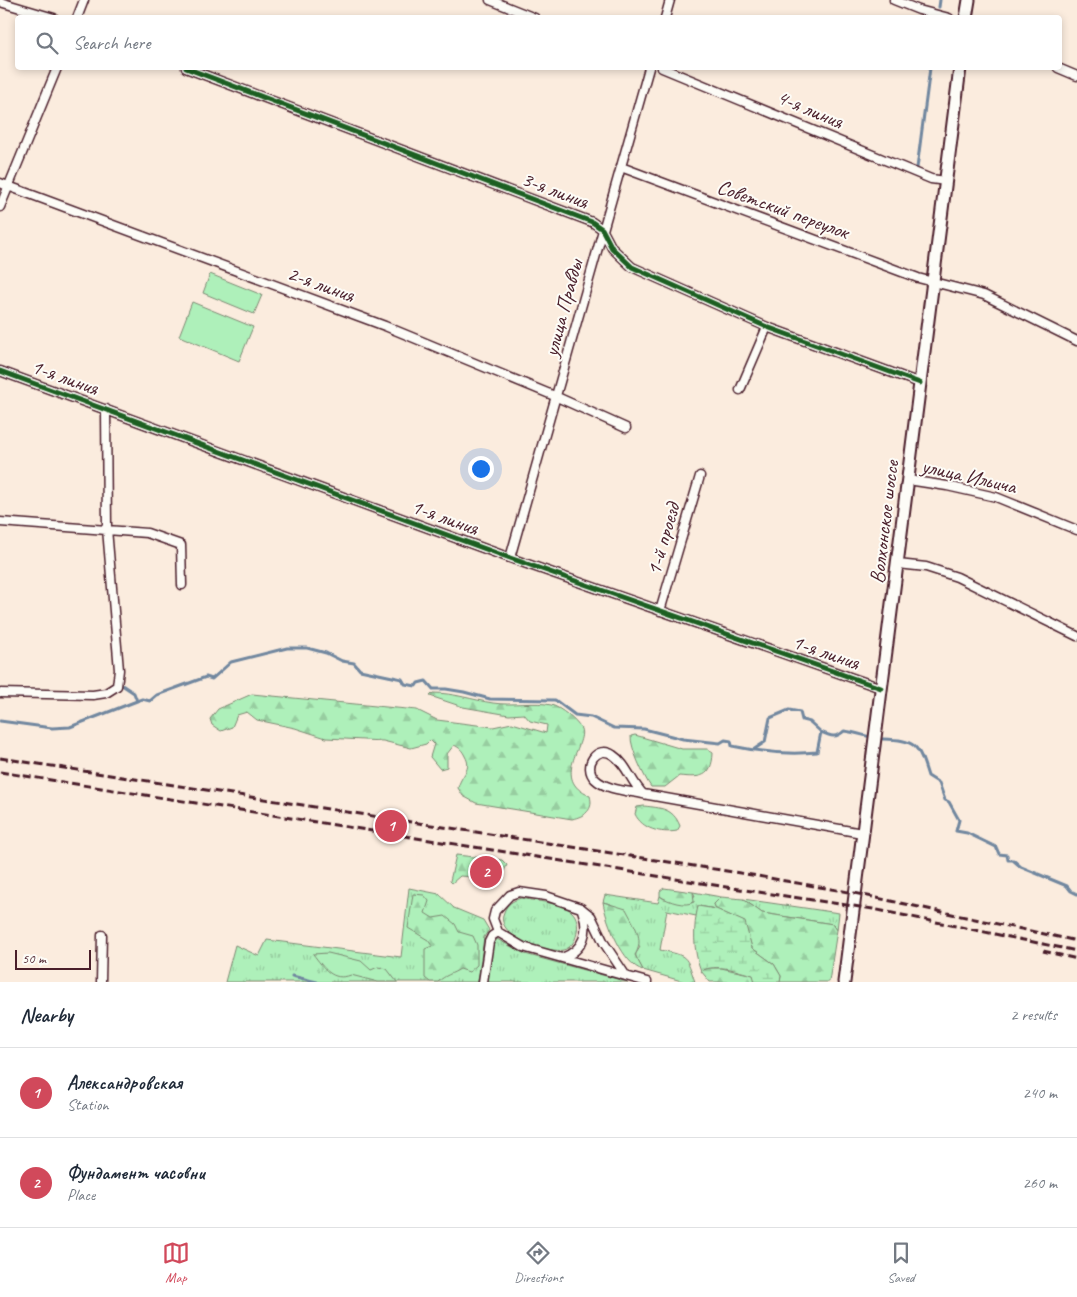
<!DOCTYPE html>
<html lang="en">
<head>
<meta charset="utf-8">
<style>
  :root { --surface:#fff; --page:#f6f6f7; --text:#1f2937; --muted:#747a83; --line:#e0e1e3; --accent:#d1495b }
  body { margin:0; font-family:Caveat,sans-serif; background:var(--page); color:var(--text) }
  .scale { position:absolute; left:15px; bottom:12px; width:76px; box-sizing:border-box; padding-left:5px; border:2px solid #4a1f2b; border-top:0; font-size:14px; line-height:18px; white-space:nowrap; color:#4a1f2b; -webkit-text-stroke:4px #fdfcf7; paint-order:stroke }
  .you { position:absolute; left:480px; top:468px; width:18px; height:18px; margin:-12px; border:4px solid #fff; border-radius:50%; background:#1a73e8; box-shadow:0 0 0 8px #1a73e833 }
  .badge { display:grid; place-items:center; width:32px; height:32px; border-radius:50%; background:var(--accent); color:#fff; font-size:16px; font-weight:700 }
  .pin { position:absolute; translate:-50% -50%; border:2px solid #fff; box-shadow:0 1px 5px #0006 }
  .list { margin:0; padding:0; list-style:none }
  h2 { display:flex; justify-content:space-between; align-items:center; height:65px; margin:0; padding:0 20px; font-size:21px }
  h2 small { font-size:16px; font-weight:400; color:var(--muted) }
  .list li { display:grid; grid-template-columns:32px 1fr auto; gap:15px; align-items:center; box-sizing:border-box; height:90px; padding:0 20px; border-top:1px solid var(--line) }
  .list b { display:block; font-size:19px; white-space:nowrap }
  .list p { margin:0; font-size:16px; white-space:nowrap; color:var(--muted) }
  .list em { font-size:16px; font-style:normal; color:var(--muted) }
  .icon { flex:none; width:28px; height:28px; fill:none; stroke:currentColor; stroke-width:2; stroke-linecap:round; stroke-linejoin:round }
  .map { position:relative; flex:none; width:1077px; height:982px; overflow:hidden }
  .search { position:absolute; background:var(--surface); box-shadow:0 2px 8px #0003; left:15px; right:15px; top:15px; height:55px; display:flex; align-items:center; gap:12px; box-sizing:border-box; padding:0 18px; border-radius:5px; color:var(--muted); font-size:19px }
  .sheet { height:245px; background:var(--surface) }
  nav { display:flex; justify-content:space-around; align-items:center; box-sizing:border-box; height:70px; border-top:1px solid var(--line); background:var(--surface); font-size:14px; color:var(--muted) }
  nav a { display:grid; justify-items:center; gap:2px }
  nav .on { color:var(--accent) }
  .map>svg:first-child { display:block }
  .grass { fill:url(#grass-tufts); stroke:#7c8872 }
  .forest { fill:url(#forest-firs); stroke:#7c8872 }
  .wetland { fill:url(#wetland-marsh); stroke:#7c8872 }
  .green { fill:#aef0ba; stroke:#7c8872 }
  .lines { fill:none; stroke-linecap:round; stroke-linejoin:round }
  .stream { stroke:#71879f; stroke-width:3 }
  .street-casing { stroke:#4a1f2b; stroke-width:11 }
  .secondary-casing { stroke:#4a1f2b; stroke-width:15 }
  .street { stroke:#fdfcf7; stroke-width:8 }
  .secondary { stroke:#fdfcf7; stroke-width:11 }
  .rail { stroke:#4a1f2b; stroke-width:3; stroke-dasharray:8 4; stroke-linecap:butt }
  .cycleway-casing { stroke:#fdfcf7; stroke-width:8 }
  .cycleway { stroke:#1b5e20; stroke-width:5 }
  .labels { text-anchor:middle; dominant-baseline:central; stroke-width:4; stroke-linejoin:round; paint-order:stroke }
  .street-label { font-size:21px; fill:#4a1f2b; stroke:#fdfcf7 }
</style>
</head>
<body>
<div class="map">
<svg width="1077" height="982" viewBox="0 0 1077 982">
  <defs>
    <pattern id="grass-tufts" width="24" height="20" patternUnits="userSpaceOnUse" patternTransform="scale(1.25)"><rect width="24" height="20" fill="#aef0ba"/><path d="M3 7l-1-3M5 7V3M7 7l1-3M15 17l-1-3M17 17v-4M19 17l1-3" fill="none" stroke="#97cda0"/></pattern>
    <pattern id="forest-firs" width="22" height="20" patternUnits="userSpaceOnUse" patternTransform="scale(1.25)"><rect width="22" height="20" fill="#aef0ba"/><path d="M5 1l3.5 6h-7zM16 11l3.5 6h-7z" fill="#97cda0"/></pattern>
    <pattern id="wetland-marsh" width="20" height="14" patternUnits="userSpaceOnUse" patternTransform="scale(1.25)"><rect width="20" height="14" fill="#aef0ba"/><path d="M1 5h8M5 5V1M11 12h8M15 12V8" fill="none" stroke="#97cda0"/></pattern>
  </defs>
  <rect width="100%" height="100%" fill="#fbecde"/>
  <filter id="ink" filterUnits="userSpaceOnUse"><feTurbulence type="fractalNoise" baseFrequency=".02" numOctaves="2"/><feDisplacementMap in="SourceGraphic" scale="10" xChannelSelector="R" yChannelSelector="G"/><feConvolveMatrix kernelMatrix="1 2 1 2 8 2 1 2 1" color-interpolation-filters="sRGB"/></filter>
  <g filter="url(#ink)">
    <path class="grass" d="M 409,888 L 439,894 L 454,908 L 483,920 L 489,930 L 484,937 L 478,982 L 225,982 L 235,945 L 259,956 L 267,940 L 401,957 Z
      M 693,892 L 721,897 L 714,904 L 716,909 L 699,906 L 696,916 L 667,910 L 660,950 C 688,956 686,955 695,982 L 685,982 L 643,970 L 635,955 L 640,947 L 611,904 L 603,902 L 605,895 L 658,903 L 660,896 L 664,899 L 695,896 Z
      M 521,898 C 533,901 564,903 572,912 C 582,921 578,947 563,950 C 560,951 555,950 552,950 C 536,948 494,934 504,912 C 507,904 512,901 521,898 Z
      M 743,899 L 839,913 L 837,930 L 833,924 L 762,913 Z
      M 497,939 L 525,954 L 628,982 L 486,982 L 492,947 Z"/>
    <path class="forest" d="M 433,693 C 454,693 473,700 493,703 C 511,706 536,701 551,705 C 560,707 577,721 581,729 C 587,745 550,779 590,796 C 594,810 585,816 572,819 L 476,803 L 463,796 L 458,788 C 461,774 473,770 465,756 C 462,750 460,748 454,745 L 447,754 L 447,767 L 440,769 L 430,757 L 434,744 L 430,740 L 426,744 L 411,748 L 383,741 L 326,738 L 295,728 L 257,720 L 247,712 L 237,715 L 232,727 L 221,731 L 212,725 L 210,719 L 218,709 L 252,694 L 417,710 L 437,720 L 493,727 L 512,723 L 546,733 L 547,725 L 530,721 L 524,714 L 509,715 L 463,707 L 430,696 Z
      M 635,735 L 682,749 L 707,749 L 713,753 C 712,778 700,778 679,776 L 665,787 L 651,787 C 644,777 630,747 631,736 Z
      M 644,806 C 661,808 673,808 680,826 L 677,831 C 661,834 642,829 635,814 L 637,807 Z
      M 456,855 L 502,860 L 507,865 L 499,881 L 494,880 L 495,866 L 480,863 L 477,877 L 460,876 L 452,883 L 450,881 Z
      M 664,888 L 693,892 L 694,902 C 685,907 669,902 660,896 L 660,891 Z
      M 413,894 L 424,895 L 429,901 L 425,913 L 433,918 L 445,916 L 455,924 L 459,932 L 473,936 L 477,945 L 477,965 L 469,972 L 460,969 C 452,974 445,975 438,982 L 430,982 L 425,978 L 425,949 L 432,946 L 428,940 L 408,928 Z
      M 721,897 L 743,899 L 762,913 L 833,924 L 837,930 L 829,982 L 780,982 L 781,976 L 774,964 L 752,948 L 744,922 L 716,909 L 714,904 Z
      M 603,902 L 626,909 C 634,925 645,939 635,955 L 643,970 C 623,965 606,921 603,902 Z
      M 708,968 L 721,968 L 754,975 L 755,982 L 710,982 L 701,971 Z"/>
    <path class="wetland" d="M 698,906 L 716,909 L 745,922 L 752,948 L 774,964 L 781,976 L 780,982 L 755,982 L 753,975 C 737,971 717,963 701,971 C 693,950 693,928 698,906 Z"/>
    <path class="green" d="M 210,274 L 262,295 L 254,314 L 203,293 Z
      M 192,302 L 253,327 L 239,361 L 179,336 Z
      M 328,953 L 361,961 L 371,970 L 378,967 L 387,969 L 397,982 L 378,982 L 351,975 C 332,982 324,968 313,954 Z"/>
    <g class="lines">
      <path class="stream" d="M 939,7 L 940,0
        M 917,168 L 930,68
        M 122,685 L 134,693 L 137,701
        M 0,721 L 52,728 L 70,727 L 142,699 L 150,701 L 157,695 L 206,677 L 212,679 L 231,662 L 287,648 L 307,648 L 326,653 L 342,661 L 354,663 L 360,670 L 402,679 L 405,684 L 416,686 L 418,683 L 426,681 L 433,689 L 446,689 L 464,692 L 490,699 L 555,700 L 575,715 L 591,717 L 614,728 L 644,729 L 683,739 L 720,743 L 725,740 L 731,741 L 732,746 C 760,752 788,755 817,752 L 821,732 C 830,736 836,739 844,731 C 856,732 873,739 883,739 C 916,740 918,744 928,776 L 939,783 L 945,800 L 949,802 L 959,820 L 956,831 L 967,833 L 996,847 L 999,854 L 1007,855 L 1008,860 L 1013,860 L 1021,867 L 1067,886 L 1071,891 L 1077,894
        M 753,750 L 765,742 L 770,718 L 789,710 L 800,712 L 802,720 L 810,722 L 821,732
        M 292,976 L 317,982"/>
      <g class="street-casing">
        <path id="street" d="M 490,0 L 535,18
          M 894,0 L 919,10 L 949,18
          M 0,2 L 54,18
          M 77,18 L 84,0
          M 665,18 L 670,0
          M 186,68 L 592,222 L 602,229 L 612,248 L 632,267 L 767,327 L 920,383
          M 662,68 L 931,179 L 946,181
          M 1058,68 L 1077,76
          M 621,167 L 918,278 L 984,295 L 1077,341
          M 0,183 L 385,326 L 557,397 L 626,428
          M 0,207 L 57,68
          M 0,371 L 510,558 L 881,688
          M 740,390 L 767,327
          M 908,480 L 947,486 L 996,497 L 1077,530
          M 0,522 L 147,533 L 181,545 L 182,585
          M 510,558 L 649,68
          M 898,564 L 926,567 L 957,577 L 1077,636
          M 660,611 L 700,476
          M 0,693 L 93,695 L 106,693 L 117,686 L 119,670 L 107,529 L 106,409
          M 643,794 C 631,782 627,764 613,755 C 597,744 582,766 595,779 C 606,790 629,791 643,794 L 862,833
          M 562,958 C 584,950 590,931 582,910
          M 626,976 L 604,943 L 591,916 L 581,908 L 546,896 L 519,892 L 510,895 L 495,911 L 493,919 L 498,932 L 523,947 L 647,982
          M 101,982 L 102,935
          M 483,982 L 489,942 L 492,936 L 498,932"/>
      </g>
      <g class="secondary-casing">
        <path id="secondary" d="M 966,18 L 969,0
          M 844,982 L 960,68"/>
      </g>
      <use href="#street" class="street"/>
      <use href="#secondary" class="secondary"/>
      <path class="rail" d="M 0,758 L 746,874 L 854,893 L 1077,941
        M 0,772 L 752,891 L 873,909 L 1077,951
        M 1043,951 L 1077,959"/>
      <g class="cycleway-casing">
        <path id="cycleway" d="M 186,68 L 592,222 L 602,229 L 612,248 L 632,267 L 767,327 L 920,383
          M 0,371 L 510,558 L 881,688"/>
      </g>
      <use href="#cycleway" class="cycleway"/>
    </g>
  </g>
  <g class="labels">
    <g class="street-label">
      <text transform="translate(810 109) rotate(23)">4-я линия</text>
      <text transform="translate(555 190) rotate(21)">3-я линия</text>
      <text transform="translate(783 209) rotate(20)">Советский переулок</text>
      <text transform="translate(321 284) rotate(20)">2-я линия</text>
      <text transform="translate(563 308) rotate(-75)">улица Правды</text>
      <text transform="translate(65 377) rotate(20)">1-я линия</text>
      <text transform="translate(969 476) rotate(13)">улица Ильича</text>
      <text transform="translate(445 517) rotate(20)">1-я линия</text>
      <text transform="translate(884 522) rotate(-83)">Волхонское шоссе</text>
      <text transform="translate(663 539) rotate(-74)">1-й проезд</text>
      <text transform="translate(826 652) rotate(19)">1-я линия</text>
    </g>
  </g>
</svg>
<div class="scale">50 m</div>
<div class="you"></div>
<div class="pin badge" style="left:391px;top:826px">1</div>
<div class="pin badge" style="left:486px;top:872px">2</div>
<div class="search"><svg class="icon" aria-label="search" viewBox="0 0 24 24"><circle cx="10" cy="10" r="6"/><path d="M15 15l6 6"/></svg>Search here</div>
</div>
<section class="sheet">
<h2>Nearby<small>2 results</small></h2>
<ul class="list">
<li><span class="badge">1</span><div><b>Александровская</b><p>Station</p></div><em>240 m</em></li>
<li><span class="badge">2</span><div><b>Фундамент часовни</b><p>Place</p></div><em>260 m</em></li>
</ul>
</section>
<nav>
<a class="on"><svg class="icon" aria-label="map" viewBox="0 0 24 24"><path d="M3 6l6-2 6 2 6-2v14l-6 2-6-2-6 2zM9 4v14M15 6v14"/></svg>Map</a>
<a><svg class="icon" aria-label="directions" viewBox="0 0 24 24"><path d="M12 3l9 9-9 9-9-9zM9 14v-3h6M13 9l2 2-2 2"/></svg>Directions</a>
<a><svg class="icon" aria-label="saved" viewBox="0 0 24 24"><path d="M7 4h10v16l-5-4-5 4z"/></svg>Saved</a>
</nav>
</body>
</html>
